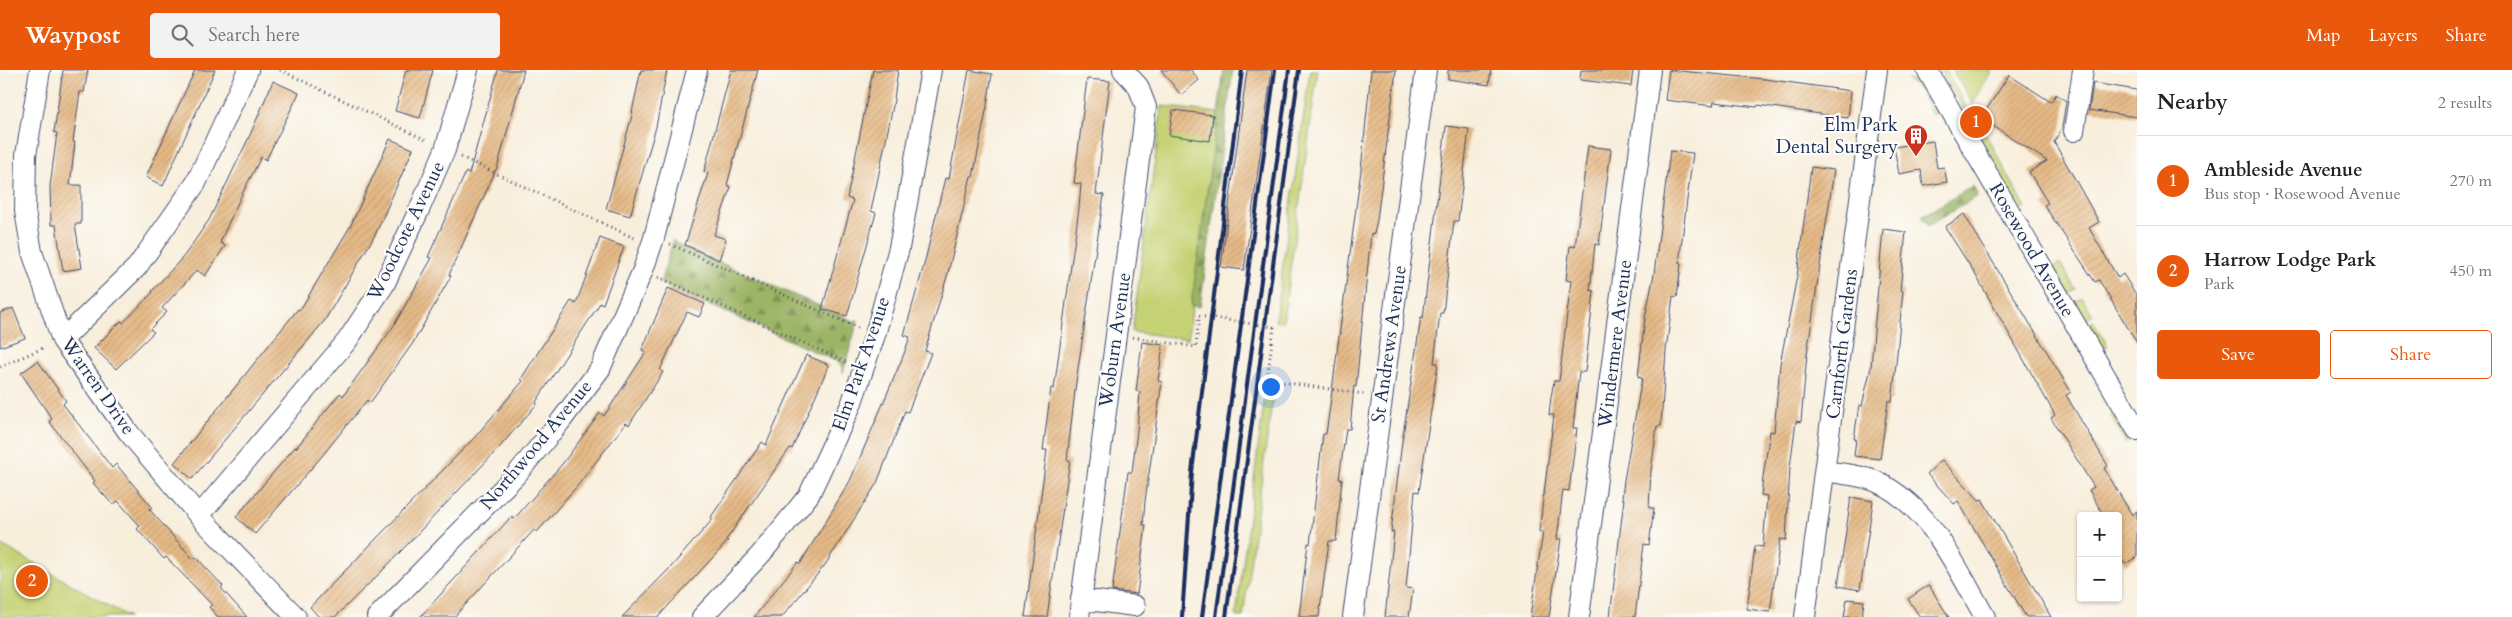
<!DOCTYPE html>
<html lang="en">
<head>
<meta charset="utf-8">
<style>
  :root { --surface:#fff; --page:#f2f2f2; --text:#222; --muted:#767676; --line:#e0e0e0; --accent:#ea580c }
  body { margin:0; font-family:Cardo,serif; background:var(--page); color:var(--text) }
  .controls { position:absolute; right:15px; bottom:15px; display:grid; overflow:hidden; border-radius:5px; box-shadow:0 1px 4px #0004 }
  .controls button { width:45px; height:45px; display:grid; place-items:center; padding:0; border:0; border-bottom:1px solid var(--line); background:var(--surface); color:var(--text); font:25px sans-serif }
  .you { position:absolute; left:1270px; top:316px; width:18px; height:18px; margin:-12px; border:4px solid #fff; border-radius:50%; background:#1a73e8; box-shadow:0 0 0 8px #1a73e833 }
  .badge { display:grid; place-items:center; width:32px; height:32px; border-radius:50%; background:var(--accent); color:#fff; font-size:16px; font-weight:700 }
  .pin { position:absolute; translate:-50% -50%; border:2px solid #fff; box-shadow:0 1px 5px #0006 }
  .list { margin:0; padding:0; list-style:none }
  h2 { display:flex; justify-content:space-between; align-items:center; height:65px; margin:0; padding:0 20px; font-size:21px }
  h2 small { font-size:16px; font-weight:400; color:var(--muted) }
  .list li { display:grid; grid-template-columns:32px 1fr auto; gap:15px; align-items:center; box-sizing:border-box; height:90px; padding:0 20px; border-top:1px solid var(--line) }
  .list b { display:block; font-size:19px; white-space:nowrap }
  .list p { margin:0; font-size:16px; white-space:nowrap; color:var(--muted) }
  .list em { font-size:16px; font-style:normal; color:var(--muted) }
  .actions { display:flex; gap:10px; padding:15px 20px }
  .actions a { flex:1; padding:11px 0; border:1px solid var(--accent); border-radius:5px; text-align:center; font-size:18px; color:var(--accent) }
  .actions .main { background:var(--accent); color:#fff }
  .icon { flex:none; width:28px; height:28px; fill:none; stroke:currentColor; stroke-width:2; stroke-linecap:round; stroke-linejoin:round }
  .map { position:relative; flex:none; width:2137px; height:547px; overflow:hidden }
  header { display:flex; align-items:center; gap:30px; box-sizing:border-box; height:70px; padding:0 25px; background:var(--accent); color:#fff }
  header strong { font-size:24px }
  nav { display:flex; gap:28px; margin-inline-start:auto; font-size:18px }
  .search { width:350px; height:45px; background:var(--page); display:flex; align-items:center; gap:12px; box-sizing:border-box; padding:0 18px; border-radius:5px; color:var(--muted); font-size:19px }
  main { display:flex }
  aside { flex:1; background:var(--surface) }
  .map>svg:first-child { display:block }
  .green { fill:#c5d273; stroke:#708068 }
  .forest { fill:url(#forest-firs); stroke:#5c7262 }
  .building { fill:url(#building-hatch) }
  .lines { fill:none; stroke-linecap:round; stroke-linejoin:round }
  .minor-casing { stroke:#3c4c71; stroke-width:22 }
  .path { stroke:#3c4c71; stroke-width:3; stroke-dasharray:1 4; stroke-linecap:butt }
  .minor { stroke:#fff; stroke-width:20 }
  .rail { stroke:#1b2f5e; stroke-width:4 }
  .path-bridge { stroke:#3c4c71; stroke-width:3; stroke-dasharray:1 4; stroke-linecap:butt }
  .labels { text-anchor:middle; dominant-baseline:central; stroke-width:4.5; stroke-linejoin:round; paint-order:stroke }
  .poi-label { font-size:19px; fill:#1b2f5e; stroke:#fdfcf7; text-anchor:end }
  .street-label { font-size:19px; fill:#1b2f5e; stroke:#fdfcf7 }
</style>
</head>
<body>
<header>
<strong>Waypost</strong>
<div class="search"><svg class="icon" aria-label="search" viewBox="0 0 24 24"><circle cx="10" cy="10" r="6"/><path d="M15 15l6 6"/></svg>Search here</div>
<nav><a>Map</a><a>Layers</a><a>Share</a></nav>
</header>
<main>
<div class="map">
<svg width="2137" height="547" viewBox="0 0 2137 547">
  <defs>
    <pattern id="forest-firs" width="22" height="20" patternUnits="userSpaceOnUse" patternTransform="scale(1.25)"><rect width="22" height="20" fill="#9cb465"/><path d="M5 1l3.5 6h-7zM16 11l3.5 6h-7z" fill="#7e9356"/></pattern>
    <pattern id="building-hatch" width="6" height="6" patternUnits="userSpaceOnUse" patternTransform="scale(1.25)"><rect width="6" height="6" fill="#e6ba86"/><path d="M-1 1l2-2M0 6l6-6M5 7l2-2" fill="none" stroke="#c5a076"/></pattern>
  </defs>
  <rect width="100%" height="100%" fill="#fdfcf7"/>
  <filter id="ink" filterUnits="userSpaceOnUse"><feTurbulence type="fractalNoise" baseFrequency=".02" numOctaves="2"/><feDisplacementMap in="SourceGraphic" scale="10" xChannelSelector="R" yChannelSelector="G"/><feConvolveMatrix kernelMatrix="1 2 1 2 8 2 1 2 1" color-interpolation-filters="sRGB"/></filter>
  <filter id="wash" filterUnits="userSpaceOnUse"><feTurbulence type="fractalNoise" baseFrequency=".0096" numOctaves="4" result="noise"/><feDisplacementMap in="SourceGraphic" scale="20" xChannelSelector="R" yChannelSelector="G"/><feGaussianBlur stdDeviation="1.12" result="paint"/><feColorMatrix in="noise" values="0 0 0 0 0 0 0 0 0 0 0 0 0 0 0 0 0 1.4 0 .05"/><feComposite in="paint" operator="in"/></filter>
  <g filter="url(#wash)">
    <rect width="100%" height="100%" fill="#f8eedc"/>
    <path class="green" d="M 1310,0 L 1318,0 L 1283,252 L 1275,251 Z
      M 1939,0 L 1945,0 L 1967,38 L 1964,40 Z
      M 1952,0 L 1992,0 L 1973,34 Z
      M 1907,9 L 1920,13 L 1938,42 L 1932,45 L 1919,20 Z
      M 1162,36 L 1218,43 L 1188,269 L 1132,262 Z
      M 1985,63 L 2026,138 L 2020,141 L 1979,66 Z
      M 2060,193 L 2076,220 L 2069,224 L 2053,198 Z
      M 2082,227 L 2093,245 L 2085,250 L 2074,232 Z
      M 2093,251 L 2108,276 L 2102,280 L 2087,255 Z
      M 1266,317 L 1274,318 L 1243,547 L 1236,547 Z
      M 2116,343 L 2130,370 L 2126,374 L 2111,345 Z
      M 0,474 L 129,547 L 0,547 Z"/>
    <path class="forest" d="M 1224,0 L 1233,0 L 1200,237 L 1191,236 Z
      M 1973,116 L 1978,126 L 1928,156 L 1922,146 Z
      M 673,170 L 677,174 L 854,251 L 858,250 L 843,303 L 840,293 L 660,213 Z"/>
    <g id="blocks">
      <path class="building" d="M 63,0 L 88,0 L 84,22 L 80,22 L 73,72 L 75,72 L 70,115 L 81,115 L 81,154 L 75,154 L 82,198 L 63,201 L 56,155 L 51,155 L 50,116 L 57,63 L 54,62 Z
        M 195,0 L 215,0 L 163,116 L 146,107 Z
        M 406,0 L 433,0 L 420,48 L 395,41 Z
        M 498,0 L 524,0 L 498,95 L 456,189 L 449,205 L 451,206 L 413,273 L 370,333 L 367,330 L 322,386 L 255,464 L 236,447 L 295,377 L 296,378 L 340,323 L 343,326 L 393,257 L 432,188 L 428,187 L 466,102 L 469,104 Z
        M 641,0 L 667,0 L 656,57 L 630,146 L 606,139 L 633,42 L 632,42 Z
        M 731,0 L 758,0 L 727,115 L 731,117 L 714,165 L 726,169 L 719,190 L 685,175 L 708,103 L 704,102 Z
        M 873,0 L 898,0 L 893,36 L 871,141 L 876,143 L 847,246 L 822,239 L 853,130 L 847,128 Z
        M 969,0 L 992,4 L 987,36 L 973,107 L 971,106 L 948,203 L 925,281 L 931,283 L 908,342 L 905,341 L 877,413 L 825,495 L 782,547 L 754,547 L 798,492 L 800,494 L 850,411 L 902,289 L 910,267 L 904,265 L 924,195 L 945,108 L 949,109 Z
        M 1161,0 L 1191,0 L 1199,10 L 1181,25 Z
        M 1247,0 L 1272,0 L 1244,200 L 1221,197 Z
        M 1371,0 L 1396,0 L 1377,150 L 1374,164 L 1371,163 L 1356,317 L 1354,316 L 1350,359 L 1346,359 L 1339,409 L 1342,409 L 1336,471 L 1329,471 L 1319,547 L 1299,547 L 1308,473 L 1310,474 L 1323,364 L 1326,364 L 1329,343 L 1361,100 Z
        M 1448,0 L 1491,0 L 1489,15 L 1448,9 Z
        M 1581,0 L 1633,0 L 1631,16 L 1580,10 Z
        M 1669,0 L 1765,9 L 1851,21 L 1848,48 L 1758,35 L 1757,37 L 1714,32 L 1713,36 L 1665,30 Z
        M 2009,5 L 2051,32 L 2056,24 L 2066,31 L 2062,58 L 2054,72 L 2099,152 L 2089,158 L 2118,208 L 2123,204 L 2137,226 L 2137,273 L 2099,210 L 2095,212 L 2044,135 L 2048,133 L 2029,102 L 2047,91 L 1981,48 Z
        M 1087,9 L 1110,11 L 1096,124 L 1104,125 L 1076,312 L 1067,390 L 1070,390 L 1047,547 L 1025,547 L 1047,380 L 1043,380 L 1051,318 L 1054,319 L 1079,138 L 1081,114 L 1074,113 Z
        M 273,11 L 299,23 L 266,90 L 261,87 L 239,130 L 220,172 L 225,176 L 205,206 L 197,200 L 162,238 L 167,242 L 150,259 L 154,262 L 116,299 L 94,278 L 121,251 L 123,253 L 153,222 L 152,221 L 184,186 L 209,150 L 250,65 Z
        M 2093,13 L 2137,20 L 2137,47 L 2089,40 Z
        M 1173,40 L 1213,45 L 1210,71 L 1169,65 Z
        M 1446,56 L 1469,59 L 1458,151 L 1454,151 L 1443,243 L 1440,243 L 1434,293 L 1438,293 L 1419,422 L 1415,421 L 1406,518 L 1413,519 L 1409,547 L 1385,547 L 1394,462 L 1391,462 L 1402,372 L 1421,247 L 1423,248 Z
        M 390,69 L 413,79 L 376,163 L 325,250 L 192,409 L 174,393 L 298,239 L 300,240 L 351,155 Z
        M 1933,71 L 1937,98 L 1944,97 L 1947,112 L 1923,116 L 1921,100 L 1899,104 L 1894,77 Z
        M 1588,76 L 1611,79 L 1599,175 L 1595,174 L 1590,220 L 1594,221 L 1585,302 L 1579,302 L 1573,358 L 1577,358 L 1575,374 L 1569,421 L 1563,420 L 1557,469 L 1561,469 L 1549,547 L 1530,547 L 1543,462 L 1539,462 L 1554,345 L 1549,345 L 1551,327 L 1554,311 L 1559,311 L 1571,211 L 1566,210 L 1570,176 L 1575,177 Z
        M 1670,81 L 1693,83 L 1679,193 L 1681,194 L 1677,227 L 1673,226 L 1666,280 L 1661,356 L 1657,356 L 1651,401 L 1649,438 L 1654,438 L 1649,475 L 1644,474 L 1635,547 L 1610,547 L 1624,429 L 1622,429 L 1624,410 L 1642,308 L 1638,307 L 1645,248 L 1654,204 Z
        M 1811,97 L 1834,100 L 1807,284 L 1801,352 L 1796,351 L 1790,397 L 1786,470 L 1780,469 L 1770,542 L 1747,539 L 1755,476 L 1763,477 L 1767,426 L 1761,425 L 1763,407 L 1770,361 L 1774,362 L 1780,294 L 1797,206 Z
        M 1964,144 L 2071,322 L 2066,325 L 2108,396 L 2104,398 L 2132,445 L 2137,441 L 2137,487 L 2125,494 L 2118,484 L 2118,446 L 2104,446 L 2089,420 L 2094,417 L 2051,348 L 2055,345 L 1974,202 L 1945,157 Z
        M 1883,159 L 1906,162 L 1900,220 L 1903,221 L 1894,314 L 1892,331 L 1888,331 L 1880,389 L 1854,386 L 1856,369 L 1854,369 L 1859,335 L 1862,336 L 1871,297 Z
        M 600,168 L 624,177 L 603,234 L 600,233 L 536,332 L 537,334 L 497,380 L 382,501 L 335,547 L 319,547 L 310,537 L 474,368 L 523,311 L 521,309 L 571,231 L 576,234 Z
        M 668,218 L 705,234 L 699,247 L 687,242 L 660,300 L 663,302 L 629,355 L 626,353 L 578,415 L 537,462 L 534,460 L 454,547 L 420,547 L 511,447 L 514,449 L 563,393 L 600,343 L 604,346 L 646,282 L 642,280 Z
        M 13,238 L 25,268 L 0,277 L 0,243 Z
        M 1142,272 L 1163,275 L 1158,311 L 1162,312 L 1145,431 L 1143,455 L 1146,455 L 1137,524 L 1112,521 L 1128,402 L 1132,402 L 1137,361 L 1140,322 L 1136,321 Z
        M 806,285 L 829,295 L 792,379 L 790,378 L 726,470 L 728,471 L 658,547 L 622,547 L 671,497 L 713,449 L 711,447 L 762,372 L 766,375 Z
        M 38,291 L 66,331 L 63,334 L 112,398 L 116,394 L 152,437 L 149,439 L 193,489 L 196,487 L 223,516 L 221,518 L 247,547 L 218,547 L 209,537 L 212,535 L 166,487 L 164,489 L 137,459 L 140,456 L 118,431 L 113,435 L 93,413 L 95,411 L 49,351 L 52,349 L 21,303 Z
        M 1942,390 L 1979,430 L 1982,429 L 2051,547 L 2026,547 L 1958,431 L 1954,434 L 1927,404 Z
        M 1851,427 L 1873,431 L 1860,520 L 1838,516 Z
        M 1929,515 L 1938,530 L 1949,547 L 1920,547 L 1908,529 Z
        M 1847,529 L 1864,531 L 1862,547 L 1844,547 Z"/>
    </g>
  </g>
  <g filter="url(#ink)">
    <use href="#blocks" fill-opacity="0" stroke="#3c4c71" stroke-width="1"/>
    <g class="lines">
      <g class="minor-casing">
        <path id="minor" d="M 40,0 L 26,85 L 25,141 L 32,182 L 62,270 L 129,363 L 199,446 L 296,547
          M 1927,0 L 2137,360
          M 2074,61 L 2083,0
          M 62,270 L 137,197 L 196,113 L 248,0
          M 1825,401 C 1841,404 1863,405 1877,412 C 1931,437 1957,499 1985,547
          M 199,446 L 347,271 L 384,215 L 419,140 L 445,80 L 468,0
          M 1081,529 L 1135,536
          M 377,547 L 516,405 L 560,352 L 600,299 L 643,200 L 654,168 L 697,0
          M 702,547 L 761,484 L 809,425 L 851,335 L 875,265 L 899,178 L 931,0
          M 1079,547 L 1146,37 L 1138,16 L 1123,0
          M 1353,547 L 1426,0
          M 1579,547 L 1650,0
          M 1805,547 L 1877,0"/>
      </g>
      <path class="path" d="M 280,0 L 428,71
        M 461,87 L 634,168
        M 670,174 L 858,258
        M 658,207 L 846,292
        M 1274,257 L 1267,310 L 1364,324
        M 1133,267 L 1196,277 L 1199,246
        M 0,297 L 45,277"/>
      <use href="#minor" class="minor"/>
      <path class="rail" d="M 1182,547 L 1192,402 L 1242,0
        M 1202,547 L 1275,0
        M 1216,547 L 1289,0
        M 1226,547 L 1299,0"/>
      <path class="path-bridge" d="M 1199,246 L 1274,257"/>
    </g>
  </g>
  <defs>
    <g id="building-pin" transform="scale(1.25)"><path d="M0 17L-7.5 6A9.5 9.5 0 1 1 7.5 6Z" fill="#c8321e" stroke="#fdfcf7"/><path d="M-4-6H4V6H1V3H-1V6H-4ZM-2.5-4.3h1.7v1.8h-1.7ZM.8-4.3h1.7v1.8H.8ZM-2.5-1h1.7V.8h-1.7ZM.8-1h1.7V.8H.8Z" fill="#fff"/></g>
  </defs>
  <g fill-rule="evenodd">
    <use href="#building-pin" x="1916" y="66"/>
  </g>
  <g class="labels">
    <g class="poi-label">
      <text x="1898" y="55">Elm Park<tspan x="1898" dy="22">Dental Surgery</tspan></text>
    </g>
    <g class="street-label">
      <text transform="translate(406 161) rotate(-64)">Woodcote Avenue</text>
      <text transform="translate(2032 180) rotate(60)">Rosewood Avenue</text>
      <text transform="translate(1115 270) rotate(-82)">Woburn Avenue</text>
      <text transform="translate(1389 274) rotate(-82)">St Andrews Avenue</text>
      <text transform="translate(1615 274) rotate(-83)">Windermere Avenue</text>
      <text transform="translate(1842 274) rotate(-83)">Carnforth Gardens</text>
      <text transform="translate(861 294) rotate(-71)">Elm Park Avenue</text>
      <text transform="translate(98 316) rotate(55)">Warren Drive</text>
      <text transform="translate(536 375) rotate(-50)">Northwood Avenue</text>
    </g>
  </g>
</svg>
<div class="controls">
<button>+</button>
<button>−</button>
</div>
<div class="you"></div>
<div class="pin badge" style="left:1976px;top:52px">1</div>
<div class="pin badge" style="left:32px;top:511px">2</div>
</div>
<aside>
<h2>Nearby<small>2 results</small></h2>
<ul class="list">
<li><span class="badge">1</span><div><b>Ambleside Avenue</b><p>Bus stop · Rosewood Avenue</p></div><em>270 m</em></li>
<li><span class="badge">2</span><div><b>Harrow Lodge Park</b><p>Park</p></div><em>450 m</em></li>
</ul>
<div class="actions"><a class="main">Save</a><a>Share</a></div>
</aside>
</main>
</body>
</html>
